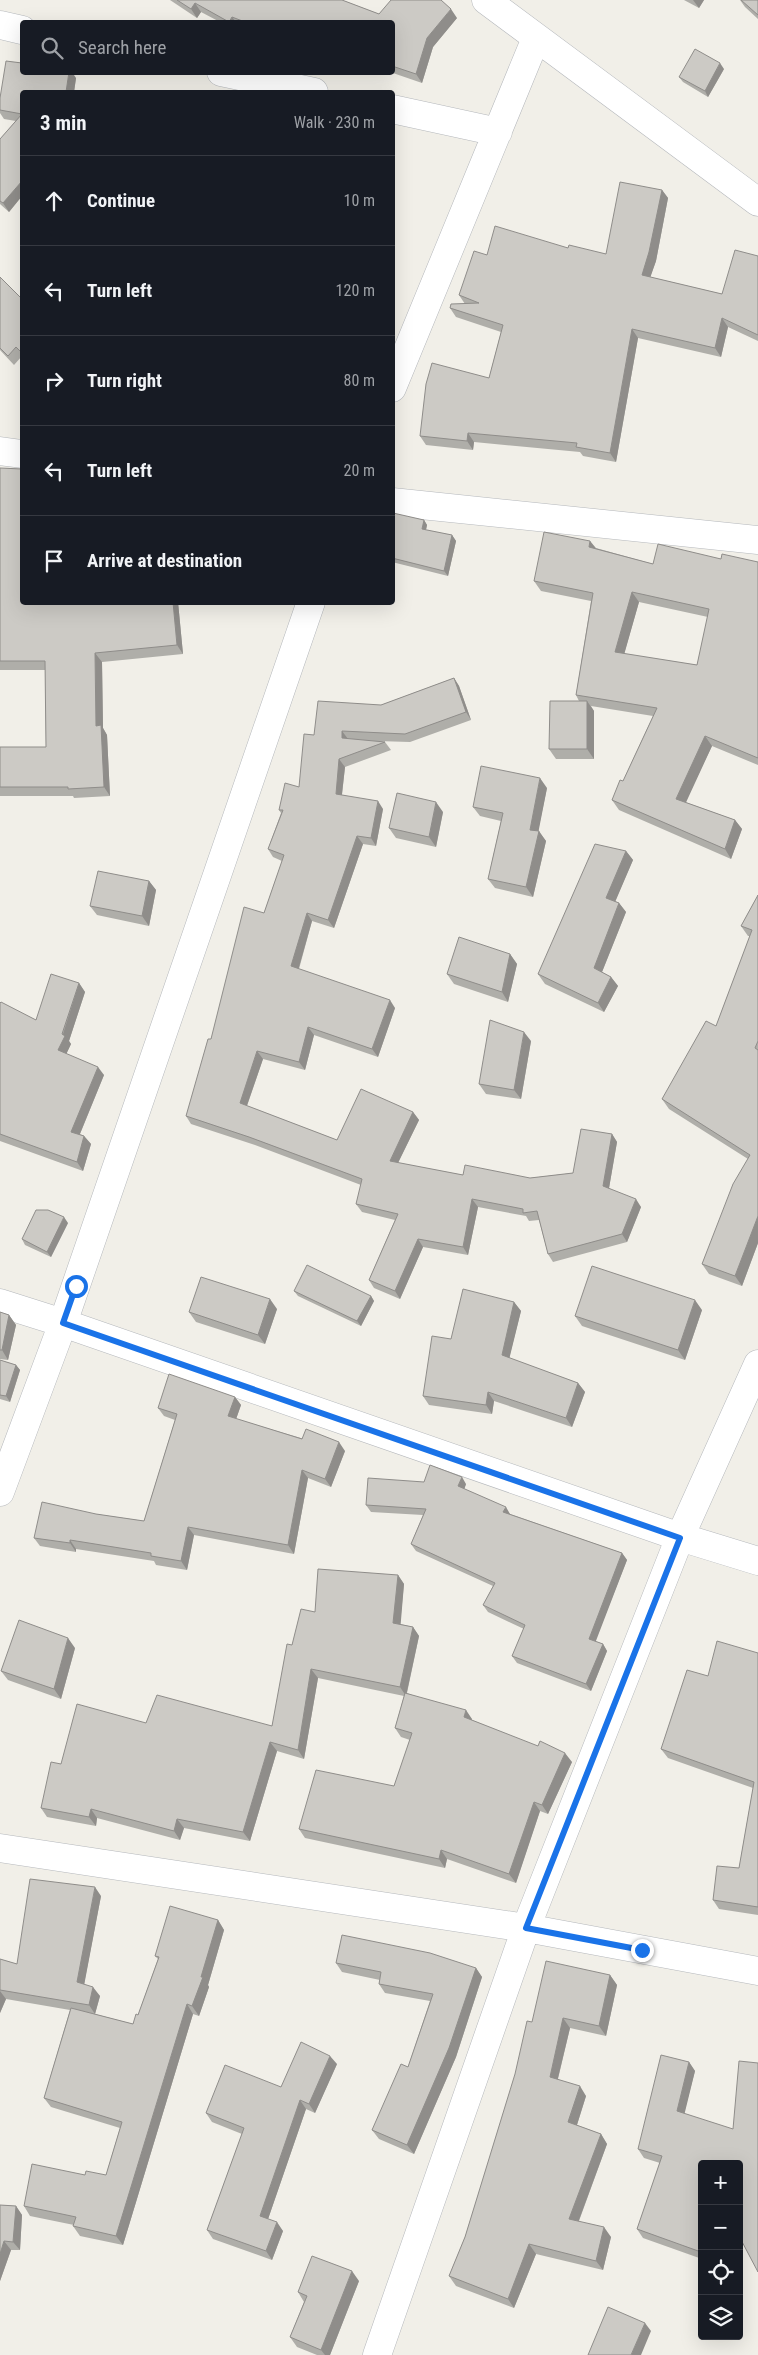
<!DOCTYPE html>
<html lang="en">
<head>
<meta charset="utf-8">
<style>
  :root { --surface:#171b24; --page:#242831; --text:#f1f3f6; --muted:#9ea1a6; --line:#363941 }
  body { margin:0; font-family:"Roboto Condensed",sans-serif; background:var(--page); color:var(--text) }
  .controls { position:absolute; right:15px; bottom:15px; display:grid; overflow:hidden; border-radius:5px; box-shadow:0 5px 20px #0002 }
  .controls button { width:45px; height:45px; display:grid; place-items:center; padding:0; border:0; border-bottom:1px solid var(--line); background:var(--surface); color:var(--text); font:25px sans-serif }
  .stop { position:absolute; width:15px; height:15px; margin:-11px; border:4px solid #1a73e8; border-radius:50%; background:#fff }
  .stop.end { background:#1a73e8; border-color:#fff; box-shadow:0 1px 5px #0008 }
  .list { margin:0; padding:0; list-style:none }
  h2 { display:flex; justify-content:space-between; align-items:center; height:65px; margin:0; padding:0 20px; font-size:21px }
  h2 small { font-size:16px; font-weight:400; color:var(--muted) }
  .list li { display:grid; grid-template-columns:32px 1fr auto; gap:15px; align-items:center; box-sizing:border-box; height:90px; padding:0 20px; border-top:1px solid var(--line) }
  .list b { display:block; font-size:19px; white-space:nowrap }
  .list em { font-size:16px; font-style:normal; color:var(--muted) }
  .icon { flex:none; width:28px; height:28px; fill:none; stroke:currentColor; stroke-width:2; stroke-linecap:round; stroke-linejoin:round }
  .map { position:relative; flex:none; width:758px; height:2355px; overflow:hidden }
  .search { position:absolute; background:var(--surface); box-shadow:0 5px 20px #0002; left:20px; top:20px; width:375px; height:55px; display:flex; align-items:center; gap:12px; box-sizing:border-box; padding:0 18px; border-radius:5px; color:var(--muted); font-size:19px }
  .panel { position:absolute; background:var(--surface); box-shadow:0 5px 20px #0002; left:20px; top:90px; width:375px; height:515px; border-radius:5px }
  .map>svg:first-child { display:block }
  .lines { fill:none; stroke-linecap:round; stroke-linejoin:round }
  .street-casing { stroke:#b5b8bc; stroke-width:29 }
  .street { stroke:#fff; stroke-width:28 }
  .wall { fill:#afaea9; fill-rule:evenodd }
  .shaded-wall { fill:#8f8d8a }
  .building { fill:#cccac5; stroke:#8f8d8a; fill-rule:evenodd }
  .route { stroke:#1a73e8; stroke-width:6 }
</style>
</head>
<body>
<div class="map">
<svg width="758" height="2355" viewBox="0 0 758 2355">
  <rect width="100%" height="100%" fill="#f1efe8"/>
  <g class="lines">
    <g class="street-casing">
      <path id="street" d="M 486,0 L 758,202
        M 0,25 L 22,30
        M 221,72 L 314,92
        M 392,109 L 498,132
        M 392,388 L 536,38
        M 0,451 L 22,454
        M 392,502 L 758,540
        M 0,1303 L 63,1323 L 680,1537 L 758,1561
        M 0,1492 L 63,1323 L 311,602
        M 0,1848 L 526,1928 L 758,1971
        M 377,2355 L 526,1928 L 680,1537 L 758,1364"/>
    </g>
    <use href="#street" class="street"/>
  </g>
  <path class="wall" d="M 170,0 L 342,0 L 379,14 L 457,18 L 433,47 L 422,83 L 390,72 L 392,72 L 392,22 L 220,22 L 201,12 L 197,18 Z
    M 684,0 L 704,0 L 699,8 Z
    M 740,0 L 758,0 L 758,19 L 745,7 Z
    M 724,69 L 708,97 L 683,82 L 679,77 Z
    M 76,78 L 74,92 L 22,92 L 22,196 L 9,212 L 0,204 L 0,139 L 16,121 L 4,119 L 0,113 L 0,98 Z
    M 662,190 L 668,198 L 656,261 L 650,277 L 722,294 L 758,256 L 758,341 L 728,327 L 721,357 L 638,338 L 616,462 L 583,456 L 580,452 L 474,442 L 473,450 L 426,445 L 420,436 L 489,378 L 501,332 L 456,317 L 450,308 L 465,304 L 459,295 L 487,255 L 568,248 L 606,254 Z
    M 0,277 L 22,299 L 22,356 L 14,365 L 0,350 Z
    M 0,468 L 178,602 L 183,654 L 102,662 L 103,728 L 107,735 L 110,796 L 74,798 L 73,796 L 0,796 L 0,747 L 46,747 L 45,670 L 0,670 Z
    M 392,514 L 424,520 L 427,525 L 426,530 L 452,535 L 456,541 L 448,576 L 392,562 Z
    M 590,541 L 596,548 L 653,564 L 721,559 L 758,562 L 758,765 L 712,746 L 685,802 L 735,820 L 742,829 L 731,859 L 619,810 L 612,800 L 623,781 L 653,716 L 591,706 L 594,711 L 594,759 L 556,759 L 549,749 L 579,701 L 576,695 L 591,601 L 541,591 L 534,581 ZM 639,602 L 708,617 L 697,665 L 624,654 Z
    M 454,678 L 459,686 L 471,720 L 410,742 L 377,741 L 385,742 L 391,750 L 345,767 L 342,795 L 383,809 L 376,846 L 363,844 L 334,928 L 312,921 L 299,969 L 395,1008 L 378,1057 L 314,1035 L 305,1070 L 263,1059 L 247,1106 L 337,1140 L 413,1112 L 419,1120 L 398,1163 L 463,1175 L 530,1178 L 573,1173 L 612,1134 L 617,1142 L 609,1188 L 641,1207 L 627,1242 L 553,1262 L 548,1254 L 539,1220 L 529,1221 L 526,1216 L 478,1207 L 468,1255 L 423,1247 L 400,1299 L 374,1288 L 369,1280 L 395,1220 L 362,1212 L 356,1204 L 361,1185 L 255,1145 L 191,1124 L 186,1116 L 211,1039 L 264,913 L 282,861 L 273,857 L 268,849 L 281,813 L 279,810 L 299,787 L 314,735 L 381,705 Z
    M 547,788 L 538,831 L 546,841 L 533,897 L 495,888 L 488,879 L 501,821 L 480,816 L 473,807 Z
    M 443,812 L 436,847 L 396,838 L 389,828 Z
    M 626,851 L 633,860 L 615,901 L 619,903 L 626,912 L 602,972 L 611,977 L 618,986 L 604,1012 L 545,984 L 538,974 Z
    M 149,881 L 156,890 L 149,926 L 97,915 L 90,906 Z
    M 758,895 L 758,1243 L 742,1286 L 709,1274 L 702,1264 L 748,1159 L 669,1109 L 662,1099 L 716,1026 L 750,936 L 748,936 L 741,926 Z
    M 510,954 L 517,964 L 508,1002 L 454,984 L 447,974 Z
    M 79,983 L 85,992 L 69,1041 L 71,1044 L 66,1054 L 104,1075 L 80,1134 L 84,1136 L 91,1144 L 83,1171 L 0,1141 L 0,1003 L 36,1020 Z
    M 531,1041 L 521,1099 L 486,1094 L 479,1084 Z
    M 68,1223 L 51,1257 L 25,1245 L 22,1239 Z
    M 294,1291 L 371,1296 L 374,1301 L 361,1326 L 298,1296 Z
    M 514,1302 L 521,1311 L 509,1358 L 578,1383 L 585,1392 L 572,1427 L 494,1401 L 492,1414 L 429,1405 L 423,1396 L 451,1339 Z
    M 277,1309 L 265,1344 L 196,1322 L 189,1312 Z
    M 702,1310 L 685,1360 L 582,1326 L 575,1316 Z
    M 0,1312 L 9,1315 L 16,1325 L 8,1360 L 0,1359 Z
    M 0,1360 L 16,1365 L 20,1370 L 10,1402 L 0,1399 Z
    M 235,1397 L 241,1405 L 236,1419 L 345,1451 L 331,1487 L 308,1478 L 294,1554 L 194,1535 L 187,1570 L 156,1565 L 154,1561 L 76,1549 L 76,1552 L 40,1546 L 34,1538 L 96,1514 L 144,1521 L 175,1420 L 164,1416 L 158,1408 Z
    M 466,1484 L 464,1489 L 510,1514 L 622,1553 L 627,1560 L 595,1641 L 603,1644 L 607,1651 L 591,1691 L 517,1663 L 512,1656 L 524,1629 L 488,1612 L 483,1605 L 493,1586 L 416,1551 L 411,1544 L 423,1515 L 371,1512 L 366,1505 Z
    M 398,1575 L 404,1584 L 400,1624 L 413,1627 L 419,1636 L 407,1693 L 472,1719 L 472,1720 L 572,1762 L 548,1814 L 540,1811 L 516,1883 L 447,1859 L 445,1868 L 305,1838 L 299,1829 L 394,1786 L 410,1740 L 401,1737 L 395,1728 L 404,1696 L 318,1678 L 304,1759 L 277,1751 L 250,1841 L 184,1828 L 180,1840 L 97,1818 L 96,1826 L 47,1817 L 41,1808 L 61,1764 L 146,1723 L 272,1726 L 292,1645 L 315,1612 Z
    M 75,1648 L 61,1699 L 8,1680 L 1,1671 Z
    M 758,1653 L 758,1915 L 719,1909 L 713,1900 L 739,1868 L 753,1788 L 668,1758 L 661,1749 L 708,1676 Z
    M 101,1896 L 84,1984 L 100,1996 L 95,2014 L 133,2024 L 138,2015 L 158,1959 L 155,1956 L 218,1920 L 224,1930 L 208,1985 L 209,1987 L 199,2016 L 193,2014 L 123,2245 L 80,2236 L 73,2226 L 74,2225 L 30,2216 L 24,2206 L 85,2175 L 106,2175 L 120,2128 L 51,2107 L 44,2098 L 70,2010 L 6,1999 L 0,2013 L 0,1959 L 17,1964 Z
    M 336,1963 L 476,1968 L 482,1977 L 456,2057 L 414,2154 L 379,2139 L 372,2130 L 408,2067 L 430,2001 L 385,1993 L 379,1984 L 380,1980 L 342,1972 Z
    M 610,1975 L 617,1985 L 606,2036 L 570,2028 L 558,2079 L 586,2096 L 577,2125 L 601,2134 L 607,2144 L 579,2221 L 611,2237 L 603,2270 L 536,2254 L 514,2308 L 456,2286 L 449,2276 L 465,2237 L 532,2022 Z
    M 689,2062 L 695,2071 L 684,2113 L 758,2272 L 702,2164 L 702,2259 L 643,2238 L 637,2229 L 660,2163 L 644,2158 L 638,2149 Z
    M 337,2064 L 315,2113 L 306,2109 L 268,2219 L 283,2231 L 272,2260 L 213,2239 L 207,2230 L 242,2134 L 212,2122 L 206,2113 L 281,2087 Z
    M 0,2205 L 16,2206 L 22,2215 L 20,2250 L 11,2250 L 0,2281 Z
    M 359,2281 L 330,2355 L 317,2355 L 297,2347 L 290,2337 L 304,2302 L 298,2292 Z"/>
  <path class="shaded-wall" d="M 693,0 L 704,0 L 699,8 Z
    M 195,3 L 201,12 L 197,18 L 191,9 Z
    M 451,9 L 457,18 L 433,47 L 422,83 L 416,74 L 427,38 Z
    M 232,17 L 236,22 L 230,22 Z
    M 720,63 L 724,69 L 708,97 L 705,91 Z
    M 69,72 L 72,72 L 76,78 L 74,92 L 66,92 Z
    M 22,181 L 22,196 L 9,212 L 3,203 Z
    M 662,190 L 668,198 L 656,261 L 648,284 L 642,275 Z
    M 722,318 L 728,327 L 721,357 L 715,348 Z
    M 632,329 L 638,338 L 616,462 L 610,453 Z
    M 468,433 L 474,442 L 473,450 L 467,441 Z
    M 424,520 L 427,525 L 425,534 L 422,529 Z
    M 452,535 L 456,541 L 448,576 L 444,571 Z
    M 590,541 L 597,550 L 589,547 Z
    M 632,592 L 639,602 L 622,662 L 615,652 Z
    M 173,602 L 178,602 L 183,654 L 177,645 Z
    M 95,653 L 102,662 L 103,728 L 107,735 L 110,796 L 104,787 L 96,726 Z
    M 454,678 L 459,686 L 471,720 L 466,712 Z
    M 587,701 L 594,711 L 594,759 L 587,749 Z
    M 342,731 L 348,739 L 342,738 Z
    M 705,736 L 712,746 L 683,809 L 676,799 Z
    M 339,759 L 345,767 L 341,802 L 336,794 Z
    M 540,778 L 547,788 L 537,839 L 530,830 Z
    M 378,801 L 383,809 L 376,846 L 371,838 Z
    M 436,802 L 443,812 L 436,847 L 429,837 Z
    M 735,820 L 742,829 L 731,859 L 725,849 Z
    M 539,831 L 546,841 L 533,897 L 526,887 Z
    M 357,836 L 363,844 L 334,928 L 328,920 Z
    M 626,851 L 633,860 L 613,907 L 606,898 Z
    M 149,881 L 156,890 L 149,926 L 142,916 Z
    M 619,903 L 626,912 L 600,977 L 594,968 Z
    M 307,913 L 312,921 L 297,974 L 291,966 Z
    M 510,954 L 517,964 L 508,1002 L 502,992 Z
    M 611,977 L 618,986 L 604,1012 L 598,1003 Z
    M 79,983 L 85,992 L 69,1041 L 71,1044 L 64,1059 L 58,1050 Z
    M 390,1000 L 395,1008 L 378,1057 L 372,1049 Z
    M 308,1027 L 314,1035 L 305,1070 L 299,1062 Z
    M 524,1032 L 531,1041 L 521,1099 L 514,1090 Z
    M 257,1051 L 263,1059 L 245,1111 L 240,1103 Z
    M 98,1067 L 104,1075 L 77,1141 L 71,1132 Z
    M 413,1112 L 419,1120 L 395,1169 L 390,1161 Z
    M 612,1134 L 617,1142 L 608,1194 L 603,1186 Z
    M 84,1136 L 91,1144 L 83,1171 L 77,1162 Z
    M 472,1199 L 478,1207 L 468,1255 L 463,1247 Z
    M 636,1199 L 641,1207 L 627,1242 L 622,1234 Z
    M 758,1216 L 758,1243 L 742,1286 L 735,1276 Z
    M 64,1217 L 68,1223 L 51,1257 L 47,1252 Z
    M 418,1239 L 423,1247 L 400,1299 L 395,1291 Z
    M 371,1296 L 374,1301 L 361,1326 L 357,1321 Z
    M 270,1299 L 277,1309 L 265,1344 L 258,1335 Z
    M 695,1300 L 702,1310 L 685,1360 L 678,1350 Z
    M 514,1302 L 521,1311 L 508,1364 L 502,1355 Z
    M 9,1315 L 16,1325 L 8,1360 L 2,1350 Z
    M 16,1365 L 20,1370 L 10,1402 L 6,1396 Z
    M 578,1383 L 585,1392 L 572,1427 L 566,1418 Z
    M 488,1392 L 494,1401 L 492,1414 L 486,1405 Z
    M 235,1397 L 241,1405 L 234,1425 L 228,1416 Z
    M 339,1442 L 345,1451 L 331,1487 L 325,1479 Z
    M 302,1470 L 308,1478 L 294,1554 L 288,1545 Z
    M 462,1477 L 466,1484 L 463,1493 L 458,1486 Z
    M 506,1507 L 510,1514 L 508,1519 L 503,1512 Z
    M 188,1527 L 194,1535 L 187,1570 L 181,1561 Z
    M 70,1540 L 76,1549 L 76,1552 L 70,1543 Z
    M 622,1553 L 627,1560 L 594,1646 L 589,1639 Z
    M 398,1575 L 404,1584 L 400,1632 L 393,1623 Z
    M 413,1627 L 419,1636 L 406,1696 L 400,1687 Z
    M 68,1638 L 75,1648 L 61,1699 L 54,1689 Z
    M 603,1644 L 607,1651 L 591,1691 L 586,1684 Z
    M 311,1669 L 318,1678 L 304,1759 L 298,1750 Z
    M 466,1710 L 472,1719 L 470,1726 L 464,1717 Z
    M 270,1742 L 277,1751 L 250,1841 L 243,1832 Z
    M 565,1753 L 572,1762 L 548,1814 L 542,1805 Z
    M 534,1802 L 540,1811 L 516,1883 L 509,1874 Z
    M 91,1809 L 97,1818 L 96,1826 L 89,1817 Z
    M 177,1819 L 184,1828 L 180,1840 L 174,1831 Z
    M 441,1850 L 447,1859 L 445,1868 L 439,1859 Z
    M 95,1887 L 101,1896 L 83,1991 L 77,1982 Z
    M 218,1920 L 224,1930 L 208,1985 L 209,1987 L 199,2016 L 192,2006 Z
    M 476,1968 L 482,1977 L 456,2057 L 414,2154 L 407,2145 Z
    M 610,1975 L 617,1985 L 606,2036 L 599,2026 Z
    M 93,1987 L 100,1996 L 95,2014 L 89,2005 Z
    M 0,1991 L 6,1999 L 0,2013 Z
    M 187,2004 L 193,2014 L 123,2245 L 116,2236 Z
    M 563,2018 L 570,2028 L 556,2086 L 550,2077 Z
    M 330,2056 L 337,2064 L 315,2113 L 309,2104 Z
    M 689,2062 L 695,2071 L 683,2120 L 677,2111 Z
    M 580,2086 L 586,2096 L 575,2131 L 568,2122 Z
    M 300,2100 L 306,2109 L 266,2225 L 260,2216 Z
    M 601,2134 L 607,2144 L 576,2228 L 569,2219 Z
    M 16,2206 L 22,2215 L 20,2250 L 13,2242 Z
    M 277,2222 L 283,2231 L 272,2260 L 266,2251 Z
    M 604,2227 L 611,2237 L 603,2270 L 596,2261 Z
    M 4,2241 L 11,2250 L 0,2281 L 0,2254 Z
    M 529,2244 L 536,2254 L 514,2308 L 508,2299 Z
    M 352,2271 L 359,2281 L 330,2355 L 325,2355 L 321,2350 Z
    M 645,2323 L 651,2331 L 641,2355 L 631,2355 Z"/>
  <path class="building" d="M 177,0 L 342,0 L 379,14 L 391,0 L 441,0 L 451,9 L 427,38 L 416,74 L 392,66 L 392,22 L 245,22 L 232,17 L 229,22 L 195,3 L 191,9 Z
    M 741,0 L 758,0 L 758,15 Z
    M 695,49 L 720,63 L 705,91 L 679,77 Z
    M 6,61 L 22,63 L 22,72 L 69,72 L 66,92 L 22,92 L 22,181 L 3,203 L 0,201 L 0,139 L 22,114 L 0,110 L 0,98 Z
    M 620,182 L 662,190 L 649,252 L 642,275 L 722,294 L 735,250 L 758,256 L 758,335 L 722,318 L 715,348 L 632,329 L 610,453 L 576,447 L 577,443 L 468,433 L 467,441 L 420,436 L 426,384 L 432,363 L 489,378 L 503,325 L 450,308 L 451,304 L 479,303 L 459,295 L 474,251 L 487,255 L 495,226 L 568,248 L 569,245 L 606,254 Z
    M 0,277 L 22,299 L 22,353 L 16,347 L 8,356 L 0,348 Z
    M 0,468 L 22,469 L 22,602 L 173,602 L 177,645 L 95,653 L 96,726 L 101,725 L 104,787 L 68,789 L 68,787 L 0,787 L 0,747 L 46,747 L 45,661 L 0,661 Z
    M 393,513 L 424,520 L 422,529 L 452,535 L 444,571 L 392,558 Z
    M 544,532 L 590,541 L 589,547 L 653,564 L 658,544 L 721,559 L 722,554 L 758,562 L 758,758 L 705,736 L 676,799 L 735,820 L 725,849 L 612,800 L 620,780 L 623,781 L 657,708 L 576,695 L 593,593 L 534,581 ZM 632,592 L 709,609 L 697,665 L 615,652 Z
    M 454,678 L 466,712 L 405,734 L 342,731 L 342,738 L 385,742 L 339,759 L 336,794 L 378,801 L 371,838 L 357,836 L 328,920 L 307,913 L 291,966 L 390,1000 L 372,1049 L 308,1027 L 299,1062 L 257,1051 L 240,1103 L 337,1140 L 361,1089 L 413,1112 L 390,1161 L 463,1175 L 465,1165 L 530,1178 L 573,1173 L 581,1129 L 612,1134 L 603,1186 L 636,1199 L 622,1234 L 548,1254 L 537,1211 L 523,1213 L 523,1209 L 472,1199 L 463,1247 L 418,1239 L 395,1291 L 369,1280 L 398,1214 L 356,1204 L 362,1179 L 249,1137 L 186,1116 L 208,1039 L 211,1039 L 244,907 L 264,913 L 284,855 L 268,849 L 283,810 L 279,810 L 285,783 L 299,787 L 304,734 L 314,735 L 318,701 L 381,705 Z
    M 550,701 L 587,701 L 587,749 L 549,749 Z
    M 481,766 L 540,778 L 530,830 L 539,831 L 526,887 L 488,879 L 503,813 L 473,807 Z
    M 397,793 L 436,802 L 429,837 L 389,828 Z
    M 595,844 L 626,851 L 606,898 L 619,903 L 594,968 L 611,977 L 598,1003 L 538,974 Z
    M 98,871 L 149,881 L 142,916 L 90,906 Z
    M 758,895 L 758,1041 L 755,1048 L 758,1050 L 758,1216 L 735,1276 L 702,1264 L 733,1184 L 750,1155 L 662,1099 L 706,1021 L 716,1026 L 752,930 L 741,926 Z
    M 459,937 L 510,954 L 502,992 L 447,974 Z
    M 51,974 L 79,983 L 62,1034 L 65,1036 L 58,1050 L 98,1067 L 71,1132 L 84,1136 L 77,1162 L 0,1134 L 0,1003 L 1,1002 L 36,1020 Z
    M 490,1020 L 524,1032 L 514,1090 L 479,1084 Z
    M 36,1210 L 48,1210 L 64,1217 L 47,1252 L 22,1239 Z
    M 307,1265 L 371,1296 L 357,1321 L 294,1291 Z
    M 592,1266 L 695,1300 L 678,1350 L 575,1316 Z
    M 201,1277 L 270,1299 L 258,1335 L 189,1312 Z
    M 463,1289 L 514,1302 L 502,1355 L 578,1383 L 566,1418 L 488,1392 L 486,1405 L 423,1396 L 432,1336 L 451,1339 Z
    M 0,1312 L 9,1315 L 2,1350 L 0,1350 Z
    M 0,1360 L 16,1365 L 6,1396 L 0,1395 Z
    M 169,1374 L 235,1397 L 228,1416 L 302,1439 L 306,1429 L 339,1442 L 325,1479 L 302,1470 L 288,1545 L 188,1527 L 181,1561 L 151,1556 L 151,1553 L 70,1540 L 70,1543 L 34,1538 L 42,1502 L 96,1514 L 144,1521 L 177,1414 L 158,1408 Z
    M 430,1465 L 462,1477 L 458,1486 L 506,1507 L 503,1512 L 622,1553 L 589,1639 L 603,1644 L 586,1684 L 512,1656 L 525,1625 L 483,1605 L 495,1583 L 411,1544 L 426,1509 L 366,1505 L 368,1478 L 424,1482 Z
    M 318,1569 L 398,1575 L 393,1623 L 413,1627 L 400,1687 L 311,1669 L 298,1750 L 270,1742 L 243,1832 L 177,1819 L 174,1831 L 91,1809 L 89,1817 L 41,1808 L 51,1762 L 61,1764 L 77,1704 L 146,1723 L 157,1695 L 272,1726 L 287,1644 L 292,1645 L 301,1609 L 315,1612 Z
    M 19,1620 L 68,1638 L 54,1689 L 1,1671 Z
    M 717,1641 L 758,1653 L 758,1907 L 713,1900 L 717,1866 L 739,1868 L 754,1782 L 661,1749 L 687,1670 L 708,1676 Z
    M 405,1693 L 466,1710 L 464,1717 L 538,1746 L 540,1741 L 565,1753 L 542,1805 L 534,1802 L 509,1874 L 441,1850 L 439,1859 L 299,1829 L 316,1770 L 394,1786 L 412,1733 L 395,1728 Z
    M 30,1879 L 95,1887 L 77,1982 L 93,1987 L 89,2005 L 0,1990 L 0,1959 L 17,1964 Z
    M 170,1906 L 218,1920 L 201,1977 L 203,1977 L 192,2006 L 187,2004 L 116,2236 L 73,2226 L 76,2217 L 24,2206 L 32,2164 L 85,2175 L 86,2171 L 106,2175 L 122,2122 L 44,2098 L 71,2008 L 133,2024 L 136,2014 L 138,2015 L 159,1957 L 155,1956 Z
    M 342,1935 L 430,1953 L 476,1968 L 449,2048 L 407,2145 L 372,2130 L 401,2064 L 408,2067 L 433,1994 L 379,1984 L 381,1972 L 336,1963 Z
    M 546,1961 L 610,1975 L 599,2026 L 563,2018 L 550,2077 L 580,2086 L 568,2122 L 601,2134 L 569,2219 L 604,2227 L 596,2261 L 529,2244 L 508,2299 L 449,2276 L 465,2237 L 515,2074 L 527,2021 L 532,2022 Z
    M 301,2042 L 330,2056 L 309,2104 L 300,2100 L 260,2216 L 277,2222 L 266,2251 L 207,2230 L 244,2128 L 206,2113 L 225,2065 L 281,2087 Z
    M 661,2055 L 689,2062 L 677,2111 L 733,2129 L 739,2061 L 758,2063 L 758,2272 L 739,2236 L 739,2164 L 702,2164 L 701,2252 L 637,2229 L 662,2156 L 638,2149 Z
    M 0,2205 L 16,2206 L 13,2242 L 4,2241 L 0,2254 Z
    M 312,2256 L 352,2271 L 321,2350 L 290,2337 L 307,2296 L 298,2292 Z
    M 608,2307 L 645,2323 L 631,2355 L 588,2355 Z"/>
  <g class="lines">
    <path class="route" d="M 76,1286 L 63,1323 L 680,1538 L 526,1928 L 642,1950"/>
  </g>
</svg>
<div class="controls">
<button>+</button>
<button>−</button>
<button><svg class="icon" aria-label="locate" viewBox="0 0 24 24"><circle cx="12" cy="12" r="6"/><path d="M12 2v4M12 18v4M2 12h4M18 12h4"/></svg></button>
<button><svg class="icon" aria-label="layers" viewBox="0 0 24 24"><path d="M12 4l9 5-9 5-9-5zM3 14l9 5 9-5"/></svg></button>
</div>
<div class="stop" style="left:76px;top:1286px"></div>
<div class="stop end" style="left:642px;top:1950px"></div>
<div class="search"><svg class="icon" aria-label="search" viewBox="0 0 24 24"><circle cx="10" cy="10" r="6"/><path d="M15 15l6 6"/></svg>Search here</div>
<section class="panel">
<h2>3 min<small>Walk · 230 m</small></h2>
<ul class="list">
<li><svg class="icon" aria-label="ahead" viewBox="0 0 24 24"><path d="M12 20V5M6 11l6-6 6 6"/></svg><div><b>Continue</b></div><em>10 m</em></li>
<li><svg class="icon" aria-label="left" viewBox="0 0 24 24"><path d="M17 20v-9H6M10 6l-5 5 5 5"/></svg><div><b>Turn left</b></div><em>120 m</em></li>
<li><svg class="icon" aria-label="right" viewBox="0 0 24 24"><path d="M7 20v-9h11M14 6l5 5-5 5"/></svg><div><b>Turn right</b></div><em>80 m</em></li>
<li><svg class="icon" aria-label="left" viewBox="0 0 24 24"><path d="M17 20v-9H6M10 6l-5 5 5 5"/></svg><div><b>Turn left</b></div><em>20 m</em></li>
<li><svg class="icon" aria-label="arrive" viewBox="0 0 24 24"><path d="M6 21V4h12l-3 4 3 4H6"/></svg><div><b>Arrive at destination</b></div></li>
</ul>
</section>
</div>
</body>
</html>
